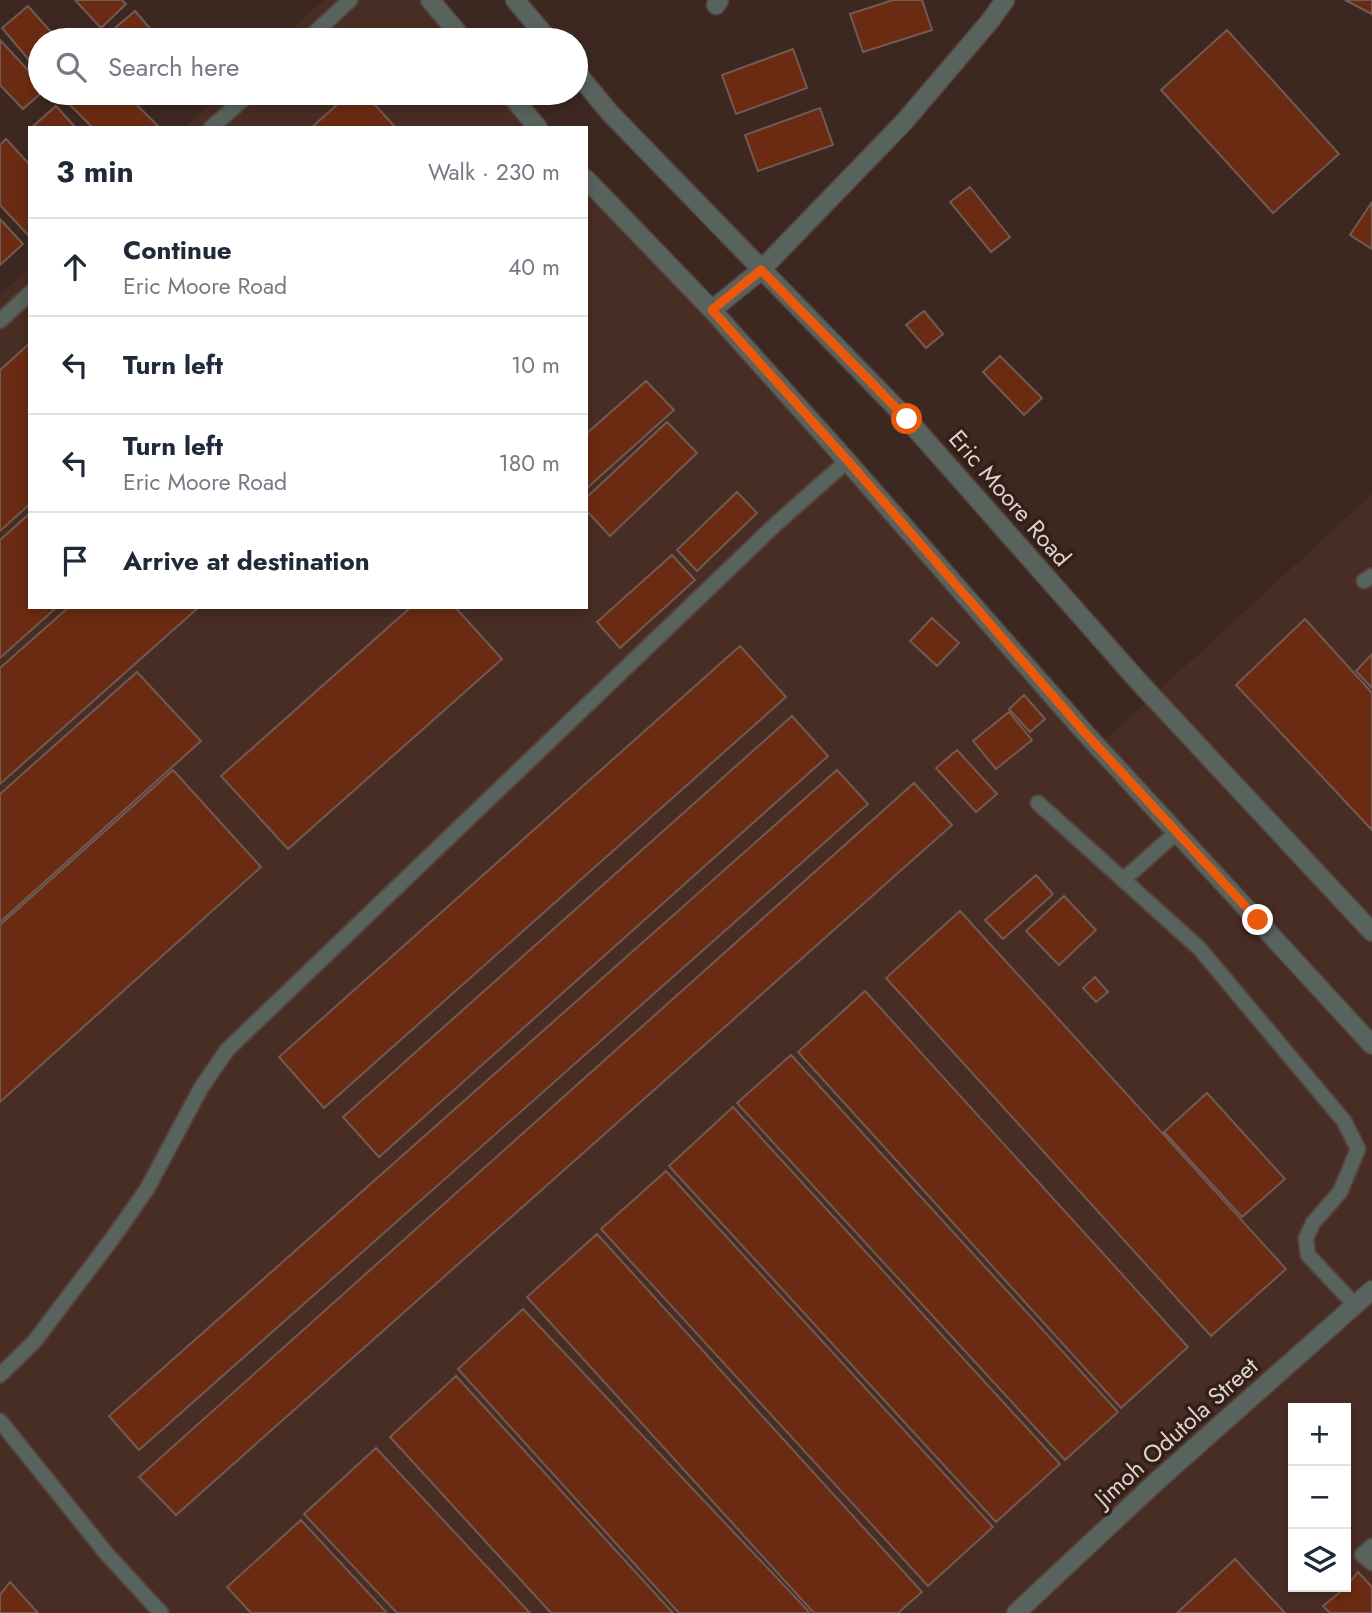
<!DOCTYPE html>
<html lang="en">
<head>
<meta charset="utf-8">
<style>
  :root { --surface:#fff; --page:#f6f6f7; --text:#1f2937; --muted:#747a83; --line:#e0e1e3 }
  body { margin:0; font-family:Jost,sans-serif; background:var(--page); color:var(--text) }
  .controls { position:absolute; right:21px; bottom:21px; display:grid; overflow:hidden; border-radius:0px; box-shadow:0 4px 10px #0003 }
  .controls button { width:63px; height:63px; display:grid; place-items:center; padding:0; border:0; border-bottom:2px solid var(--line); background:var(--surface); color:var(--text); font:35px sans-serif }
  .stop { position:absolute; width:21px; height:21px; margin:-16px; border:5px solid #ea580c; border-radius:50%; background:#fff }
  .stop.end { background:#ea580c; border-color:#fff; box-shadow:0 2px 7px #0008 }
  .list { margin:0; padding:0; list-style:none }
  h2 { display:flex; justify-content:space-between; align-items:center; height:91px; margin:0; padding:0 28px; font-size:30px }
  h2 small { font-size:23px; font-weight:400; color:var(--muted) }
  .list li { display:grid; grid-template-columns:46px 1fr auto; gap:21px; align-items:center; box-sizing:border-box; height:98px; padding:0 28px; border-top:2px solid var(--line) }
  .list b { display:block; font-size:26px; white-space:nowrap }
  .list p { margin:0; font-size:23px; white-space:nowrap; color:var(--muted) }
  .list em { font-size:23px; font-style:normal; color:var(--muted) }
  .icon { flex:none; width:38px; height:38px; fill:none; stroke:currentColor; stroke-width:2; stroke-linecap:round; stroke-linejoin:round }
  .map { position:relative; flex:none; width:1372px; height:1613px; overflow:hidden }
  .search { position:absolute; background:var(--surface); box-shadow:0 4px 10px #0003; left:28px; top:28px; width:560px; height:77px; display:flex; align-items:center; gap:18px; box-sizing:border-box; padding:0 24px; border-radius:38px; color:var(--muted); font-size:26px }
  .panel { position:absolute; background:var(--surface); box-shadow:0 4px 10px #0003; left:28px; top:126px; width:560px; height:483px; border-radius:0px }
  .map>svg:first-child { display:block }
  .built { fill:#482d24; fill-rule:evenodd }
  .building { fill:#6b2b12; stroke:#715a52; stroke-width:2 }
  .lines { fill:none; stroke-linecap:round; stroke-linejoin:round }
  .service-casing { stroke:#56433d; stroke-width:18 }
  .minor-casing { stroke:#56433d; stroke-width:21 }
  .tertiary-casing { stroke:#56433d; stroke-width:21 }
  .service { stroke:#59635d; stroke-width:14 }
  .minor { stroke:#59635d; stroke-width:18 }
  .tertiary { stroke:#59635d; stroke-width:18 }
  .route { stroke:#ea580c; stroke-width:9 }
  .labels { text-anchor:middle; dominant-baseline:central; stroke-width:7; stroke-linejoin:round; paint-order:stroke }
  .street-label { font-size:24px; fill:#dfd2cd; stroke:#321f18 }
</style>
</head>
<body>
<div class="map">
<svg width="1372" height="1613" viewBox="0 0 1372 1613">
  <rect width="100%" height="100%" fill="#3c2821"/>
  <path class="built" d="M 324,0 L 426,0 L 463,40 L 280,40 Z
    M 222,93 L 511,93 L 543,128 L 184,128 Z
    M 586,175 L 1104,741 L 1372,494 L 1372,1613 L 0,1613 L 0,295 L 30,268 L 30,607 L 586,607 ZM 1293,1408 L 1346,1408 L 1346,1587 L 1293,1587 Z"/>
  <path class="building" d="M 75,0 L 122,0 L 126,4 L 101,28 Z
    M 893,0 L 922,0 L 932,30 L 863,52 L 850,14 Z
    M 1345,0 L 1372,0 L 1372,14 Z
    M 28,6 L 58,40 L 40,40 L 40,73 L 2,28 Z
    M 135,11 L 160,40 L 101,40 Z
    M 1227,30 L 1339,154 L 1273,213 L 1161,90 Z
    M 0,40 L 40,83 L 41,93 L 23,109 L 0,85 Z
    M 793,49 L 807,88 L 736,114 L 722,75 Z
    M 72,93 L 125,93 L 159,127 L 93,128 L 65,100 Z
    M 350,93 L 364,93 L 396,128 L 311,128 Z
    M 56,106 L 76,128 L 31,128 Z
    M 820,108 L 833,145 L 758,171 L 745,135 Z
    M 6,139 L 30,165 L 30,233 L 28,235 L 0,205 L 0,145 Z
    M 970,187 L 1010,237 L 991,252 L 950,202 Z
    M 1372,202 L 1372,249 L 1350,235 Z
    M 0,219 L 23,244 L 0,265 Z
    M 924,311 L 943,334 L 926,348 L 906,325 Z
    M 30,343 L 30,504 L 0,531 L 0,370 Z
    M 1000,356 L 1042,398 L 1024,415 L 983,372 Z
    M 646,381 L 674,410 L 586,489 L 586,434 Z
    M 667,422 L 697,453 L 610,536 L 586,510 L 586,498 Z
    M 737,492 L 757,513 L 697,571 L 677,550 Z
    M 30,513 L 30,607 L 57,607 L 0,658 L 0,540 Z
    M 672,555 L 695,580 L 620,648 L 597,622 Z
    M 69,607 L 199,607 L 0,784 L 0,668 Z
    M 411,607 L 455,607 L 502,659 L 288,849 L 221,776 Z
    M 932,618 L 959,643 L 937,666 L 910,641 Z
    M 1305,619 L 1372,693 L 1372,830 L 1236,685 Z
    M 740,646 L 786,697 L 324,1108 L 279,1057 Z
    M 1372,654 L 1372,688 L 1356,671 Z
    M 137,672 L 201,741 L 0,922 L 0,794 Z
    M 1024,695 L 1045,719 L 1030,732 L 1009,709 Z
    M 1009,712 L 1032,740 L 996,769 L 973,741 Z
    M 792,716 L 828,756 L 379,1157 L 343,1117 Z
    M 957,750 L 997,794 L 976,812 L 936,768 Z
    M 173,770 L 261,867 L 0,1102 L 0,925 Z
    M 837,770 L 868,804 L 139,1450 L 109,1416 Z
    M 914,783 L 952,825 L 176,1515 L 139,1477 Z
    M 1036,875 L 1053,894 L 1003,939 L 985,920 Z
    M 1064,896 L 1096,930 L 1059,965 L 1026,931 Z
    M 960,911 L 1286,1269 L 1211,1336 L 886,978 Z
    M 1095,977 L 1108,992 L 1096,1002 L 1083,988 Z
    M 865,991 L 1188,1347 L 1121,1408 L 798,1052 Z
    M 791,1055 L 1118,1412 L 1065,1460 L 737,1103 Z
    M 1207,1093 L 1285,1179 L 1242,1217 L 1164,1132 Z
    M 733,1107 L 1060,1464 L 996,1522 L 669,1166 Z
    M 666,1171 L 993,1527 L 928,1586 L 601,1229 Z
    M 597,1234 L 922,1592 L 898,1613 L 814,1613 L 527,1297 Z
    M 523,1309 L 810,1613 L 679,1613 L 458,1369 Z
    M 456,1376 L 673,1613 L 551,1613 L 390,1437 Z
    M 376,1448 L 530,1613 L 397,1613 L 304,1514 Z
    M 301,1520 L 387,1613 L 251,1613 L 227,1587 Z
    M 1235,1559 L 1285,1613 L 1177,1613 Z
    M 1358,1572 L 1372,1587 L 1372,1613 L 1330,1613 L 1323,1606 L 1346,1587 Z
    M 10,1582 L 38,1613 L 0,1613 L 0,1595 Z"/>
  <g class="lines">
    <g class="service-casing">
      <path id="service" d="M 307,40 L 350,0
        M 211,128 L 250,93
        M 0,321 L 30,293
        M 1364,581 L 1372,576
        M 1038,803 L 1199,948 L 1344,1121 L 1358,1149 L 1340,1192 L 1313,1223 L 1306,1238 L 1308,1255 L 1355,1305
        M 1123,880 L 1177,832
        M 0,1375 L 34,1342 L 112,1239 L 147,1189 L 201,1088 L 227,1050 L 777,523 L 847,461
        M 0,1421 L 106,1553 L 161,1613
        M 1372,1546 L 1362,1555 L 1372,1563"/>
    </g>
    <g class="minor-casing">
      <path id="minor" d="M 716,5 L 719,0
        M 712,310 L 761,270 L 904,122 L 990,21 L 1005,0
        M 1016,1613 L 1156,1482 L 1372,1290"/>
    </g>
    <g class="tertiary-casing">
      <path id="tertiary" d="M 430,0 L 464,40
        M 515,0 L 549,40
        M 576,72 L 610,113 L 907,419 L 1139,682 L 1372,932
        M 509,93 L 538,128
        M 586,179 L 712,310 L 847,461 L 1086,734 L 1372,1045"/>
    </g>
    <use href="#service" class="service"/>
    <use href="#minor" class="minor"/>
    <use href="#tertiary" class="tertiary"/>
  </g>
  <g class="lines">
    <path class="route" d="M 907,419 L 761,270 L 712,310 L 848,461 L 1086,734 L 1258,920"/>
  </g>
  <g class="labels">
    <g class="street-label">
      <text transform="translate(1010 498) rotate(49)">Eric Moore Road</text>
      <text transform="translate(1176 1432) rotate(-42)">Jimoh Odutola Street</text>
    </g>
  </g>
</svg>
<div class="controls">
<button>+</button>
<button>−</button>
<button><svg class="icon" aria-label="layers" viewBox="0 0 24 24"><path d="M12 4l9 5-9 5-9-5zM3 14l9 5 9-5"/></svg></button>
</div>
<div class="stop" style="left:907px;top:419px"></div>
<div class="stop end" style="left:1258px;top:920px"></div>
<div class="search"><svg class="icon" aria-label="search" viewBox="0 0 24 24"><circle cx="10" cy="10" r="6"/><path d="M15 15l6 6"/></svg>Search here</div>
<section class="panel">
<h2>3 min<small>Walk · 230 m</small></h2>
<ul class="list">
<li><svg class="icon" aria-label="ahead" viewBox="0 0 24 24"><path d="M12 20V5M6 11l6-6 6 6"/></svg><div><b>Continue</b><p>Eric Moore Road</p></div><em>40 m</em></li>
<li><svg class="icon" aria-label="left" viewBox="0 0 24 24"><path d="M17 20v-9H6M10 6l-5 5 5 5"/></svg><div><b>Turn left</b></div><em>10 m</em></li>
<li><svg class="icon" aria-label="left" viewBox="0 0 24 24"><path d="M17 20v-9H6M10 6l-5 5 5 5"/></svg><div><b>Turn left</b><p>Eric Moore Road</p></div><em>180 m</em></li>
<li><svg class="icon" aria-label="arrive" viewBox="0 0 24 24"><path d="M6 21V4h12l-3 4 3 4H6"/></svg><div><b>Arrive at destination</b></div></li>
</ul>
</section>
</div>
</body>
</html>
